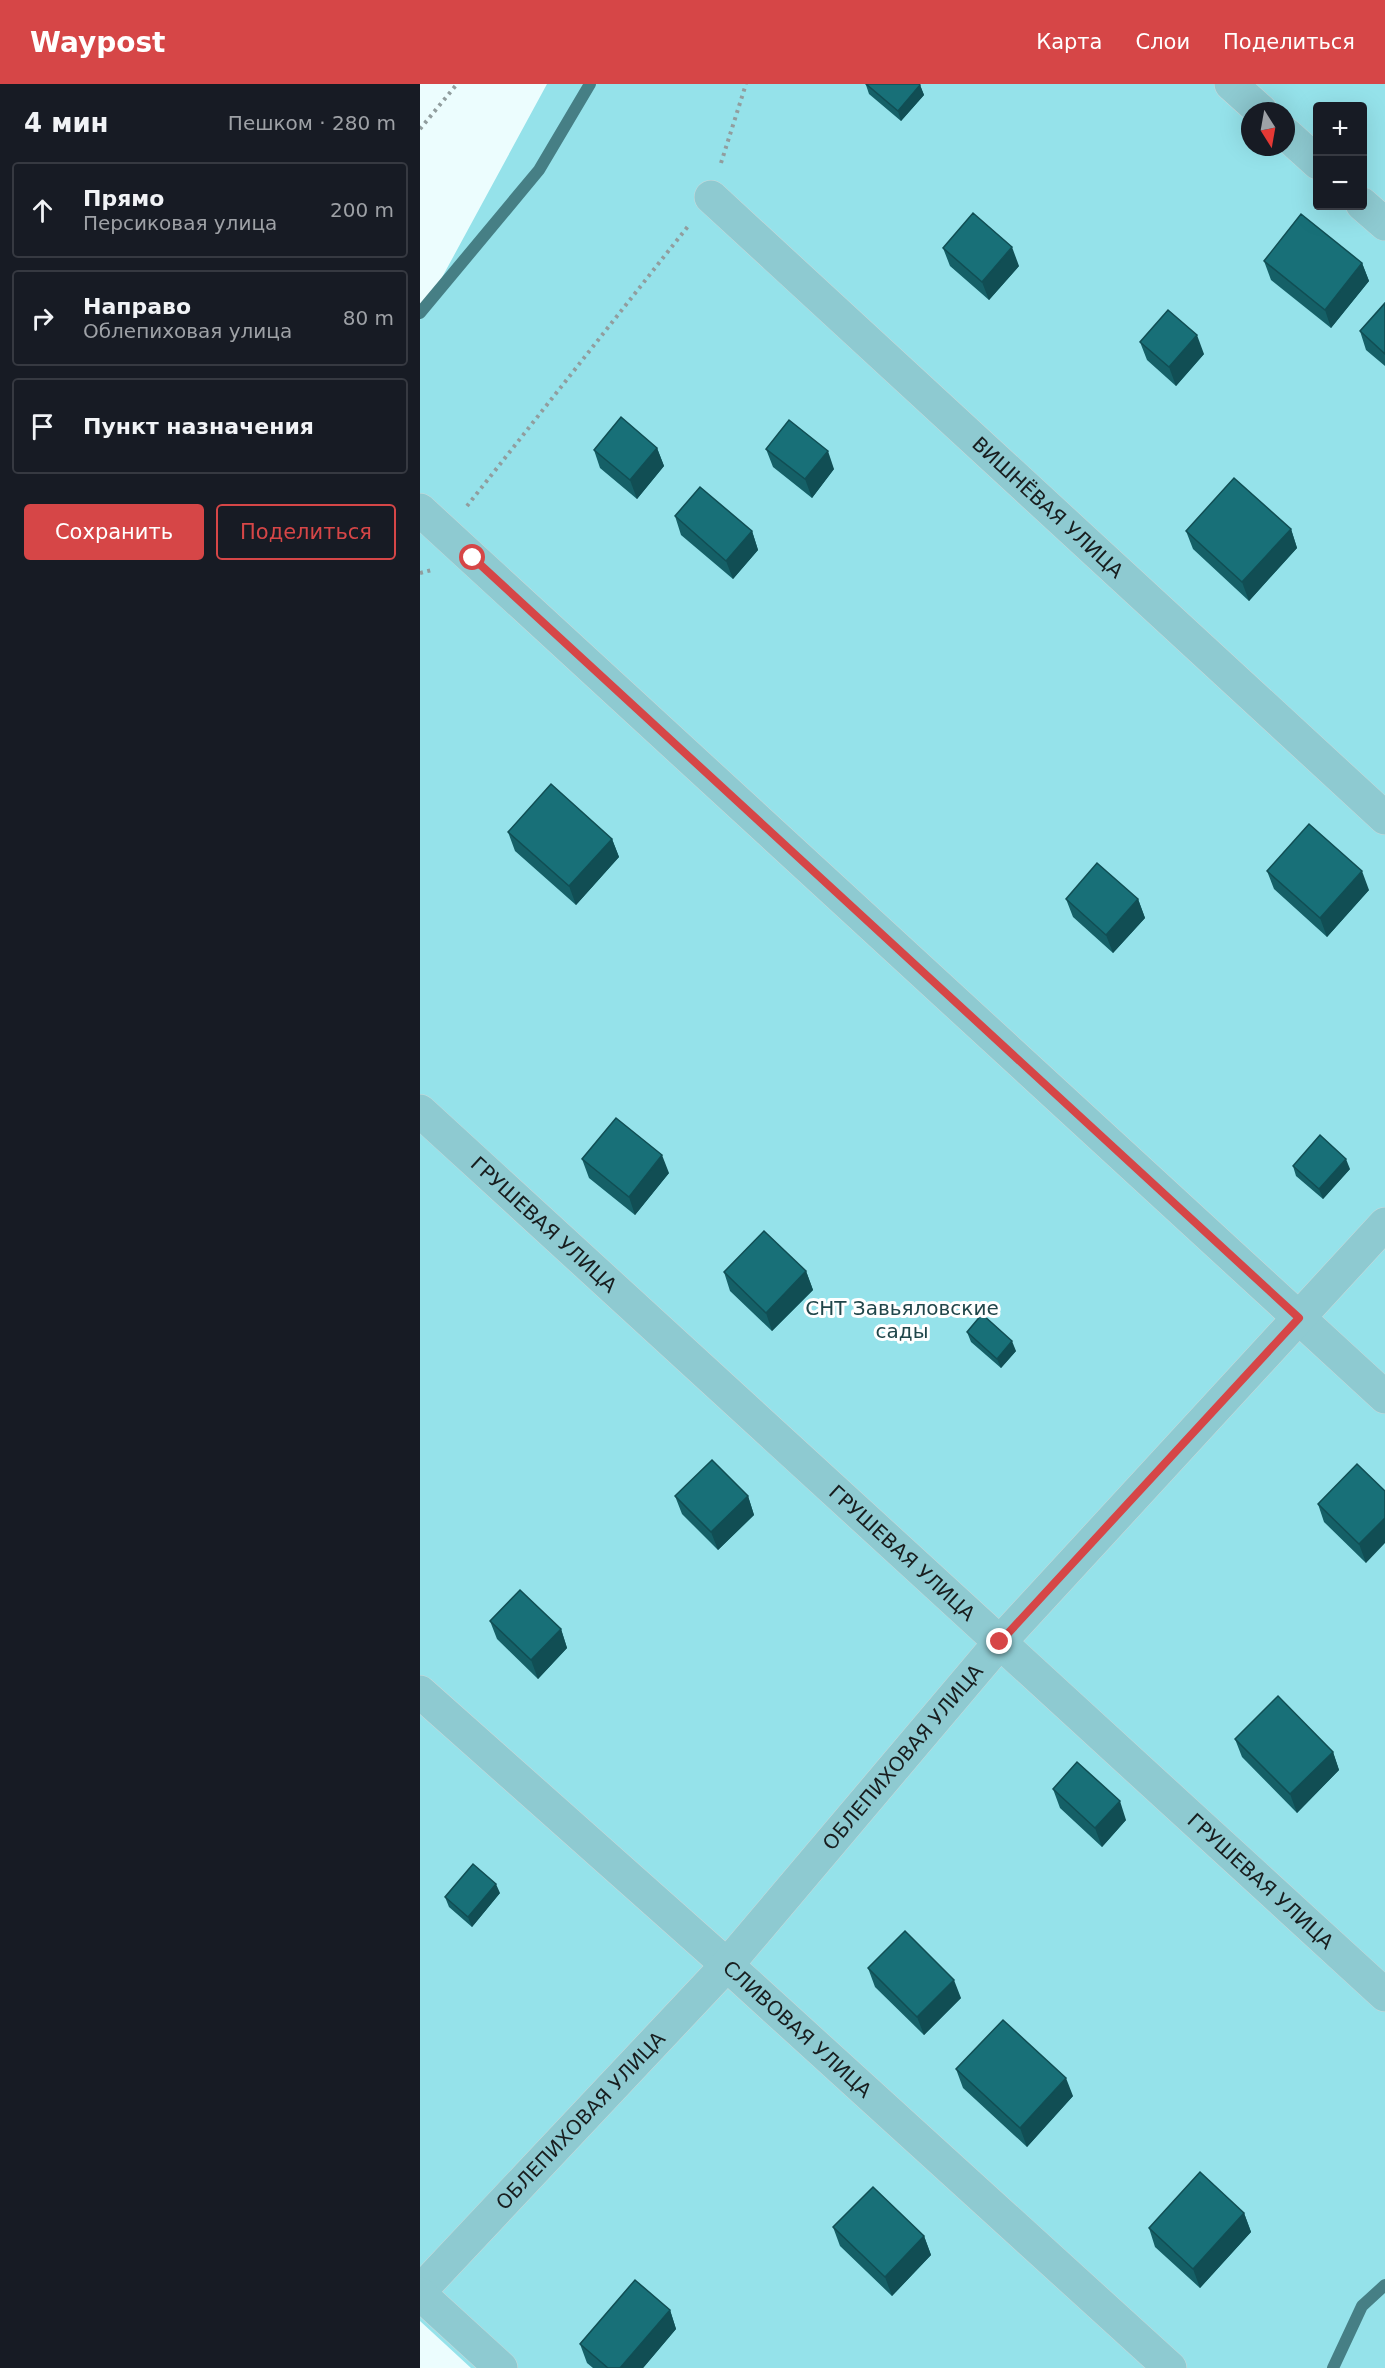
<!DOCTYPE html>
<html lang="ru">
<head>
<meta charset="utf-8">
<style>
  :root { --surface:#171b24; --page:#20242c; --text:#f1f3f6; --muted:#9ea1a6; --line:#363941; --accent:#d64647 }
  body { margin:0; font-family:"DejaVu Sans",sans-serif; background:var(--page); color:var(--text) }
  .controls { position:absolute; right:18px; top:18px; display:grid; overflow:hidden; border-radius:6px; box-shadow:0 6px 24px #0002 }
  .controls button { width:54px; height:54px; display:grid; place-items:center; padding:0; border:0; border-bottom:2px solid var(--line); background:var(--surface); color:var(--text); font:30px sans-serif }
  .compass { position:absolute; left:821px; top:18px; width:54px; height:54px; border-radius:50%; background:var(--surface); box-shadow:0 6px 24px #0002; rotate:169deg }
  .stop { position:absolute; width:18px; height:18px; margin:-14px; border:4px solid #d64647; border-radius:50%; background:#fff }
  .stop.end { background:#d64647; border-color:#fff; box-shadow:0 2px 6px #0008 }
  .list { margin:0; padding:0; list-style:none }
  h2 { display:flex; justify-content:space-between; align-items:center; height:78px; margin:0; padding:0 24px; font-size:26px }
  h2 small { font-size:20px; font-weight:400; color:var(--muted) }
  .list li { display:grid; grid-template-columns:39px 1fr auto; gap:18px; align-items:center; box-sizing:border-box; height:96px; margin:0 12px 12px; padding:0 12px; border:2px solid var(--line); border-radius:6px }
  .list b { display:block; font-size:22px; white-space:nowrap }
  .list p { margin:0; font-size:20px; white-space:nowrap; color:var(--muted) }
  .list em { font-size:20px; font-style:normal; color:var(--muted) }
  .actions { display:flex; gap:12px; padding:18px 24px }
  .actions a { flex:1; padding:14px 0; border:2px solid var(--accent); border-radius:6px; text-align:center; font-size:21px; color:var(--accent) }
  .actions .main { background:var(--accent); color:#fff }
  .icon { flex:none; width:33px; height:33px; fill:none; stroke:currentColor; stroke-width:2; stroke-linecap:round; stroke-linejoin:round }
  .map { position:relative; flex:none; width:965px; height:2284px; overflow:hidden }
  header { display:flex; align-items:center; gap:36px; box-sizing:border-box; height:84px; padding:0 30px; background:var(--accent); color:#fff }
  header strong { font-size:28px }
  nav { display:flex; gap:33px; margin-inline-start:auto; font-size:21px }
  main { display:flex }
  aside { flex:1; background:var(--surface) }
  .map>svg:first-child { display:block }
  .green { fill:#95e2ea; fill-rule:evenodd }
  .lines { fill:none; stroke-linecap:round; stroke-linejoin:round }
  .stream { stroke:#467f85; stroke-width:12 }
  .minor-casing { stroke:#cad9da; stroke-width:34 }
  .path { stroke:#919d9e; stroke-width:4; stroke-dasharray:3 4.5; stroke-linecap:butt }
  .minor { stroke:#8ecad1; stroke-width:33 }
  .wall { fill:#156067 }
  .shaded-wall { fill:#114e54 }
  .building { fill:#187078; stroke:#114e54; stroke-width:1.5 }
  .route { stroke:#d64647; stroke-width:8 }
  .labels { text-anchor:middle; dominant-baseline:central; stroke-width:6; stroke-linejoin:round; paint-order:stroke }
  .street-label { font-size:20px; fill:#181e1f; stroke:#fff }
  .park-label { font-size:20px; fill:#20464a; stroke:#fff }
</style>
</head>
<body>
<header>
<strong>Waypost</strong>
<nav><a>Карта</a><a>Слои</a><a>Поделиться</a></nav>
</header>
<main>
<aside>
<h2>4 мин<small>Пешком · 280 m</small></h2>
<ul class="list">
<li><svg class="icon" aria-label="ahead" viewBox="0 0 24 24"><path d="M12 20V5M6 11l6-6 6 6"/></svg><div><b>Прямо</b><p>Персиковая улица</p></div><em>200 m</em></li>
<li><svg class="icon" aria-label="right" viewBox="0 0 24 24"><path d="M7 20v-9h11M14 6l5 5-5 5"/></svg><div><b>Направо</b><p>Облепиховая улица</p></div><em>80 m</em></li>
<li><svg class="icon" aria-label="arrive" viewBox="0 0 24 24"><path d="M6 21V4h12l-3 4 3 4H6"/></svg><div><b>Пункт назначения</b></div></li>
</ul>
<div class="actions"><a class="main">Сохранить</a><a>Поделиться</a></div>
</aside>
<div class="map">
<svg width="965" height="2284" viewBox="0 0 965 2284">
  <rect width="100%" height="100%" fill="#ecfdfe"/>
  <path class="green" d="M 127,0 L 965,0 L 965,2284 L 51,2284 L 0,2237 L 0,234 ZM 898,22 L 942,22 L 942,122 L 898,122 ZM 830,27 L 866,27 L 866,63 L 830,63 Z"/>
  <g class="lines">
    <path class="stream" d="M 0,229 L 119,86 L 170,0
      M 913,2284 L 942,2222 L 965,2201"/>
    <g class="minor-casing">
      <g id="minor">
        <path d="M 811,0 L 841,27"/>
        <path d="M 866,50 L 898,79"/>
        <path id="s1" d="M 291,113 L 965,734"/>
        <path d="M 942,120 L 965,140"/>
        <path d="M 0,426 L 965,1313"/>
        <path id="s2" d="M 0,1027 L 965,1911"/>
        <path id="s3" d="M 0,1608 L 307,1881 L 750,2284"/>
        <path id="s4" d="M 0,2207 L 307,1881 L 580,1558 L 965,1140"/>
        <path d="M 0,2210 L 81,2284"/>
      </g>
    </g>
    <path class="path" d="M 0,45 L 37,0
      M 301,79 L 326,0
      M 47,422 L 269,141
      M 0,489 L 12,486"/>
    <use href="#minor" class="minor"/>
  </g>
  <path class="wall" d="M 446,1 L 500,1 L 504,11 L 481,37 L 449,10 Z
    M 523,164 L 599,182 L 569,216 L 530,182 Z
    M 844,177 L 942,179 L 949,197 L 911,244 L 851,196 Z
    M 965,219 L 965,282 L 946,266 L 940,247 Z
    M 720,258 L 784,270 L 756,302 L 727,276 Z
    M 237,364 L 244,382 L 217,415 L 180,384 L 174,366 Z
    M 346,365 L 414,385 L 392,414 L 353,383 Z
    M 255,432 L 332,447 L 338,466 L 313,495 L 261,451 Z
    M 871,445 L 877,464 L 829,517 L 773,465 L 766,447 Z
    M 88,748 L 192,755 L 199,773 L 156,821 L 95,767 Z
    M 847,787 L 949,806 L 907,853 L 854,805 Z
    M 646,815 L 718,815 L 725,834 L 693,869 L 653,833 Z
    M 162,1075 L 249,1089 L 215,1131 L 169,1094 Z
    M 873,1082 L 930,1085 L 903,1115 L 876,1092 Z
    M 386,1187 L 393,1206 L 352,1247 L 310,1207 L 304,1188 Z
    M 547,1248 L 596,1267 L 581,1284 L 551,1258 Z
    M 965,1407 L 946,1479 L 904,1438 L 898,1420 Z
    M 255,1412 L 328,1412 L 334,1431 L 298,1466 L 262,1430 Z
    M 70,1537 L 141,1545 L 147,1564 L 118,1595 L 77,1555 Z
    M 815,1655 L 913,1668 L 919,1686 L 877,1729 L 822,1673 Z
    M 633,1705 L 706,1736 L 682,1763 L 640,1724 Z
    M 80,1809 L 52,1843 L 29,1823 L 25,1813 Z
    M 448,1884 L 541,1914 L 504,1951 L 455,1903 Z
    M 536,1985 L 653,2012 L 607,2063 L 543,2004 Z
    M 824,2129 L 831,2148 L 780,2204 L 735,2163 L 729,2144 Z
    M 413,2143 L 504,2152 L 511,2171 L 472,2212 L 420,2162 Z
    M 250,2226 L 256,2245 L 223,2284 L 173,2284 L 167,2279 L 160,2260 Z"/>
  <path class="shaded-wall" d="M 500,1 L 504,11 L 481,37 L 478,27 Z
    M 592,163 L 599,182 L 569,216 L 562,198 Z
    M 942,179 L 949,197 L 911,244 L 905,226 Z
    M 777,251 L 784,270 L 756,302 L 749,283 Z
    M 237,364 L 244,382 L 217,415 L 210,396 Z
    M 408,367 L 414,385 L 392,414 L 385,395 Z
    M 871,445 L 877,464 L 829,517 L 822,498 Z
    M 332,447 L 338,466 L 313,495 L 306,477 Z
    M 192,755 L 199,773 L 156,821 L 149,802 Z
    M 942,787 L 949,806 L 907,853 L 900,834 Z
    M 718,815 L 725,834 L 693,869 L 686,851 Z
    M 242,1071 L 249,1089 L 215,1131 L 209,1113 Z
    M 926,1075 L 930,1085 L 903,1115 L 899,1105 Z
    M 386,1187 L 393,1206 L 352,1247 L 346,1229 Z
    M 592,1257 L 596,1267 L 581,1284 L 577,1275 Z
    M 328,1412 L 334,1431 L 298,1466 L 291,1448 Z
    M 965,1434 L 965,1459 L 946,1479 L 939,1460 Z
    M 141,1545 L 147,1564 L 118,1595 L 111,1576 Z
    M 913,1668 L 919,1686 L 877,1729 L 870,1710 Z
    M 700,1717 L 706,1736 L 682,1763 L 675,1744 Z
    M 76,1800 L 80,1809 L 52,1843 L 48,1833 Z
    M 534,1896 L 541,1914 L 504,1951 L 497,1933 Z
    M 646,1994 L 653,2012 L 607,2063 L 600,2044 Z
    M 824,2129 L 831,2148 L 780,2204 L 773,2185 Z
    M 504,2152 L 511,2171 L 472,2212 L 465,2193 Z
    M 250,2226 L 256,2245 L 223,2284 L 200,2284 Z"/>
  <path class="building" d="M 446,0 L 499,0 L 500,1 L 478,27 Z
    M 553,129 L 592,163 L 562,198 L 523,164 Z
    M 881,130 L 942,179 L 905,226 L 844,177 Z
    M 965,219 L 965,270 L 940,247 Z
    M 748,226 L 777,251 L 749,283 L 720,258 Z
    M 201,333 L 237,364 L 210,396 L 174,366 Z
    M 369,336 L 408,367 L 385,395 L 346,365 Z
    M 814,394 L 871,445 L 822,498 L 766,447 Z
    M 280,403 L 332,447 L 306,477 L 255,432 Z
    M 131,700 L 192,755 L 149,802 L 88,748 Z
    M 889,740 L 942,787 L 900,834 L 847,787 Z
    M 677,779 L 718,815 L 686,851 L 646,815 Z
    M 196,1034 L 242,1071 L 209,1113 L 162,1075 Z
    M 900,1051 L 926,1075 L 899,1105 L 873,1082 Z
    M 344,1147 L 386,1187 L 346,1229 L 304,1188 Z
    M 562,1230 L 592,1257 L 577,1275 L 547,1248 Z
    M 292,1376 L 328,1412 L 291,1448 L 255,1412 Z
    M 937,1380 L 965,1407 L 965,1434 L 939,1460 L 898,1420 Z
    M 100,1506 L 141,1545 L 111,1576 L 70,1537 Z
    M 858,1612 L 913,1668 L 870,1710 L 815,1655 Z
    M 657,1678 L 700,1717 L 675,1744 L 633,1705 Z
    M 53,1780 L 76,1800 L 48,1833 L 25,1813 Z
    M 485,1847 L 534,1896 L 497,1933 L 448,1884 Z
    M 583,1936 L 646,1994 L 600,2044 L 536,1985 Z
    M 780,2088 L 824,2129 L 773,2185 L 729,2144 Z
    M 453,2103 L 504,2152 L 465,2193 L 413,2143 Z
    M 215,2196 L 250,2226 L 200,2284 L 188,2284 L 160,2260 Z"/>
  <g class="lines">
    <path class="route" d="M 53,474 L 879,1234 L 580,1558"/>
  </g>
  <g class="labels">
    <g class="street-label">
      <text stroke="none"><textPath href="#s1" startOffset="458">ВИШНЁВАЯ УЛИЦА</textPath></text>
      <text stroke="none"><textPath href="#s2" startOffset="168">ГРУШЕВАЯ УЛИЦА</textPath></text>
      <text stroke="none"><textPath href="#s2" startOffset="654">ГРУШЕВАЯ УЛИЦА</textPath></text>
      <text stroke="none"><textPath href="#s4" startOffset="720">ОБЛЕПИХОВАЯ УЛИЦА</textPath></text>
      <text stroke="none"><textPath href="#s2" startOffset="1140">ГРУШЕВАЯ УЛИЦА</textPath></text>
      <text stroke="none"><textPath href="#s3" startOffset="506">СЛИВОВАЯ УЛИЦА</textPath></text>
      <text stroke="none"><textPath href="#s4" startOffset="234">ОБЛЕПИХОВАЯ УЛИЦА</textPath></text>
    </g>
    <g class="park-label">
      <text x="482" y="1224">СНТ Завьяловские<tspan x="482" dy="23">сады</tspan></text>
    </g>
  </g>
</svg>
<div class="controls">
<button>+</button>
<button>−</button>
</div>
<svg class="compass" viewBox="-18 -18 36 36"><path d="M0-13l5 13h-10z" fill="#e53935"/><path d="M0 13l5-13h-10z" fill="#9ea1a6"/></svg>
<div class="stop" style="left:53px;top:474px"></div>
<div class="stop end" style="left:580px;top:1558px"></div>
</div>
</main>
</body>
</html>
